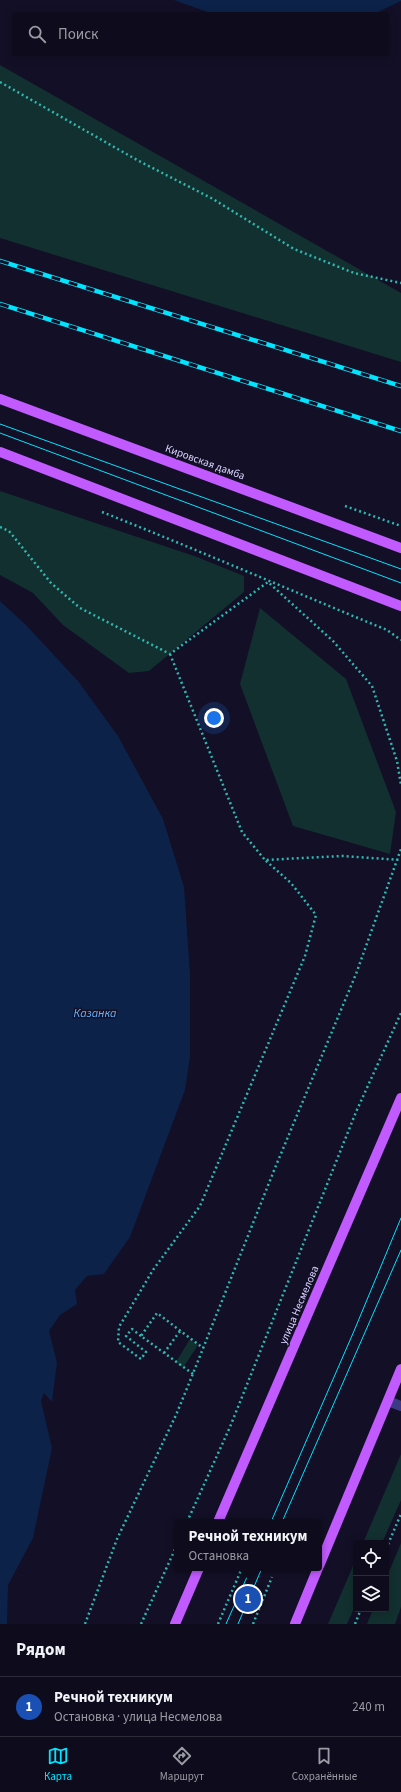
<!DOCTYPE html>
<html lang="ru">
<head>
<meta charset="utf-8">
<style>
  :root { --surface:#0e0b1c; --page:#1c1929; --text:#f1f3f6; --muted:#9b9ba3; --line:#2e2b3b; --accent:#00e5ff }
  body { margin:0; font-family:"Source Sans 3",sans-serif; background:var(--page); color:var(--text) }
  .controls { position:absolute; right:12px; bottom:12px; display:grid; overflow:hidden; border-radius:4px; box-shadow:0 2px 10px #0003 }
  .controls button { width:36px; height:36px; display:grid; place-items:center; padding:0; border:0; border-bottom:1px solid var(--line); background:var(--surface); color:var(--text); font:20px sans-serif }
  .you { position:absolute; left:214px; top:718px; width:14px; height:14px; margin:-10px; border:3px solid #fff; border-radius:50%; background:#1a73e8; box-shadow:0 0 0 6px #1a73e833 }
  .badge { display:grid; place-items:center; width:26px; height:26px; border-radius:50%; background:var(--accent); color:#fff; font-size:13px; font-weight:700 }
  .pin { position:absolute; translate:-50% -50%; border:2px solid #fff; box-shadow:0 1px 4px #0006 }
  .popup { position:absolute; left:174px; top:1519px; width:148px; height:52px; box-sizing:border-box; display:grid; place-content:center; border-radius:4px; background:var(--surface); filter:drop-shadow(0 1px 3px #0005); font-size:13px; white-space:nowrap; color:var(--muted) }
  .popup b { font-size:15px; color:var(--text) }
  .popup::after { content:''; position:absolute; left:50%; top:100%; margin-left:-8px; border:8px solid transparent; border-top-color:var(--surface) }
  .list { margin:0; padding:0; list-style:none }
  h2 { display:flex; justify-content:space-between; align-items:center; height:52px; margin:0; padding:0 16px; font-size:17px }
  h2 small { font-size:13px; font-weight:400; color:var(--muted) }
  .list li { display:grid; grid-template-columns:26px 1fr auto; gap:12px; align-items:center; box-sizing:border-box; height:60px; padding:0 16px; border-top:1px solid var(--line) }
  .list b { display:block; font-size:15px; white-space:nowrap }
  .list p { margin:0; font-size:13px; white-space:nowrap; color:var(--muted) }
  .list em { font-size:13px; font-style:normal; color:var(--muted) }
  .icon { flex:none; width:22px; height:22px; fill:none; stroke:currentColor; stroke-width:2; stroke-linecap:round; stroke-linejoin:round }
  .map { position:relative; flex:none; width:401px; height:1624px; overflow:hidden }
  .search { position:absolute; background:var(--surface); box-shadow:0 2px 10px #0003; left:12px; right:12px; top:12px; height:44px; display:flex; align-items:center; gap:10px; box-sizing:border-box; padding:0 14px; border-radius:4px; color:var(--muted); font-size:15px }
  .sheet { height:112px; background:var(--surface) }
  nav { display:flex; justify-content:space-around; align-items:center; box-sizing:border-box; height:56px; border-top:1px solid var(--line); background:var(--surface); font-size:11px; color:var(--muted) }
  nav a { display:grid; justify-items:center; gap:2px }
  nav .on { color:var(--accent) }
  .map>svg:first-child { display:block }
  .green { fill:#12302f }
  .water { fill:#0c2248 }
  .lines { fill:none; stroke-linecap:round; stroke-linejoin:round }
  .path { stroke:#2fb8b0; stroke-width:2.5; stroke-dasharray:2 3; stroke-linecap:butt }
  .minor { stroke:#3d3a85; stroke-width:10 }
  .primary { stroke:#c25bff; stroke-width:10 }
  .tram { stroke:#00e5ff; stroke-width:1 }
  .rail-casing { stroke:#00e5ff; stroke-width:4.5 }
  .rail { stroke:#130f26; stroke-width:3; stroke-dasharray:9; stroke-linecap:butt }
  .labels { text-anchor:middle; dominant-baseline:central; stroke-width:3; stroke-linejoin:round; paint-order:stroke }
  .street-label { font-size:11px; fill:#d9d4ff; stroke:#130f26 }
  .water-label { font-size:12px; font-style:italic; fill:#62b6ff; stroke:#130f26 }
</style>
</head>
<body>
<div class="map">
<svg width="401" height="1624" viewBox="0 0 401 1624">
  <rect width="100%" height="100%" fill="#130f26"/>
  <path class="green" d="M 0,65 L 401,293 L 401,362 L 0,238 Z
    M 0,491 L 197,557 L 244,576 L 244,592 L 149,671 L 129,673 L 63,625 L 33,593 L 0,575 Z
    M 260,608 L 346,679 L 396,812 L 390,854 L 293,826 L 240,684 Z
    M 190,1339 L 198,1345 L 183,1368 L 176,1362 Z
    M 401,1454 L 401,1500 L 382,1543 L 363,1543 Z
    M 401,1543 L 401,1607 L 395,1624 L 367,1624 L 373,1609 L 386,1609 L 386,1579 Z
    M 356,1559 L 356,1604 L 347,1624 L 328,1624 Z"/>
  <path class="water" d="M 174,0 L 401,0 L 401,1 L 374,14 L 213,14 Z
    M 0,601 L 26,625 L 78,681 L 118,736 L 163,819 L 184,887 L 190,974 L 190,1057 L 185,1090 L 130,1237 L 104,1274 L 87,1276 L 75,1290 L 77,1304 L 60,1315 L 49,1331 L 57,1362 L 52,1402 L 44,1393 L 41,1401 L 52,1448 L 33,1538 L 8,1585 L 7,1624 L 0,1624 Z"/>
  <g class="lines">
    <path class="path" d="M 0,82 L 137,160 L 213,199 L 294,249 L 354,273 L 401,283
      M 345,506 L 401,526
      M 102,512 C 198,550 292,591 387,630 L 401,640
      M 0,527 L 9,531 L 51,583 L 80,608 L 170,654 L 268,582 L 333,641 L 372,686 L 397,761 L 401,785
      M 170,654 L 242,832 L 265,860 L 342,856 L 401,860
      M 141,1336 L 132,1329 L 126,1336 L 146,1352 L 141,1359 L 118,1342 L 119,1327 L 153,1270 L 200,1206 L 305,956 L 316,915 L 291,883 L 265,860
      M 164,1353 L 180,1331
      M 193,1374 L 141,1336 L 157,1313 L 203,1348
      M 187,1522 L 230,1427 L 356,1112 L 401,1013
      M 386,1549 L 401,1514
      M 85,1624 L 117,1539 L 176,1415 L 190,1381 L 275,1168 L 356,974 L 401,849
      M 141,1624 L 177,1545
      M 218,1624 L 242,1568
      M 253,1624 L 272,1577
      M 355,1624 L 361,1609"/>
    <path class="minor" d="M 388,1401 L 401,1406"/>
    <path class="primary" d="M 0,399 L 401,548
      M 0,452 L 401,606
      M 218,1522 L 401,1098
      M 319,1566 L 401,1369
      M 175,1624 L 199,1568
      M 295,1624 L 318,1568"/>
    <path class="tram" d="M 0,424 L 401,569
      M 0,433 L 401,583
      M 271,1522 L 354,1331 L 401,1218
      M 282,1522 L 401,1250
      M 226,1624 L 251,1568
      M 238,1624 L 262,1568"/>
    <g class="rail-casing">
      <path id="rail" d="M 0,261 L 401,386
        M 0,304 L 401,431"/>
    </g>
    <use href="#rail" class="rail"/>
  </g>
  <g class="labels">
    <g class="street-label">
      <text transform="translate(205 462) rotate(20)">Кировская дамба</text>
      <text transform="translate(299 1305) rotate(-67)">улица Несмелова</text>
    </g>
    <g class="water-label">
      <text x="95" y="1013">Казанка</text>
    </g>
  </g>
</svg>
<div class="controls">
<button><svg class="icon" aria-label="locate" viewBox="0 0 24 24"><circle cx="12" cy="12" r="6"/><path d="M12 2v4M12 18v4M2 12h4M18 12h4"/></svg></button>
<button><svg class="icon" aria-label="layers" viewBox="0 0 24 24"><path d="M12 4l9 5-9 5-9-5zM3 14l9 5 9-5"/></svg></button>
</div>
<div class="you"></div>
<div class="pin badge" style="left:248px;top:1599px;background:#1a4fb4">1</div>
<div class="popup"><b>Речной техникум</b>Остановка</div>
<div class="search"><svg class="icon" aria-label="search" viewBox="0 0 24 24"><circle cx="10" cy="10" r="6"/><path d="M15 15l6 6"/></svg>Поиск</div>
</div>
<section class="sheet">
<h2>Рядом<small></small></h2>
<ul class="list">
<li><span class="badge" style="background:#1a4fb4">1</span><div><b>Речной техникум</b><p>Остановка · улица Несмелова</p></div><em>240 m</em></li>
</ul>
</section>
<nav>
<a class="on"><svg class="icon" aria-label="map" viewBox="0 0 24 24"><path d="M3 6l6-2 6 2 6-2v14l-6 2-6-2-6 2zM9 4v14M15 6v14"/></svg>Карта</a>
<a><svg class="icon" aria-label="directions" viewBox="0 0 24 24"><path d="M12 3l9 9-9 9-9-9zM9 14v-3h6M13 9l2 2-2 2"/></svg>Маршрут</a>
<a><svg class="icon" aria-label="saved" viewBox="0 0 24 24"><path d="M7 4h10v16l-5-4-5 4z"/></svg>Сохранённые</a>
</nav>
</body>
</html>
